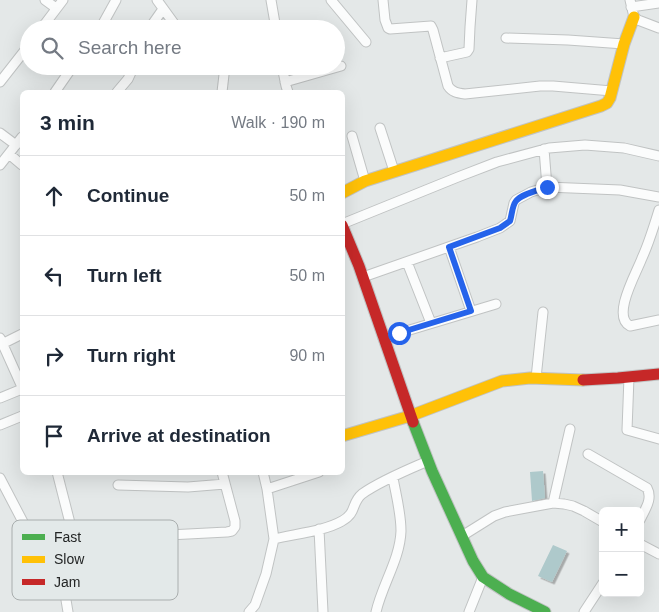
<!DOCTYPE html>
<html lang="en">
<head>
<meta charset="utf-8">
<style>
  :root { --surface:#fff; --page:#f6f6f7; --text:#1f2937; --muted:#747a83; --line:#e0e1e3 }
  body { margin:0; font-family:Helvetica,sans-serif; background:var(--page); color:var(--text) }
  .controls { position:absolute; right:15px; bottom:15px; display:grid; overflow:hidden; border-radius:8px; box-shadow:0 5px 20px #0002 }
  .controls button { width:45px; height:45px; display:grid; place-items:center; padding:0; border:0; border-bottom:1px solid var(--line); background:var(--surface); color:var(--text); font:25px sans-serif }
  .stop { position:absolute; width:15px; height:15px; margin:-11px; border:4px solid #2563eb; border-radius:50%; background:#fff }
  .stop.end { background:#2563eb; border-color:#fff; box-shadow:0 1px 5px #0008 }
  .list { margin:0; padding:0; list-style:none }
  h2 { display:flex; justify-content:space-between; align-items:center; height:65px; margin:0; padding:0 20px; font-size:21px }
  h2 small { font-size:16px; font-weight:400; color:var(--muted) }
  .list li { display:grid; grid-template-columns:32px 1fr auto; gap:15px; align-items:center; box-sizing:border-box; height:80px; padding:0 20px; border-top:1px solid var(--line) }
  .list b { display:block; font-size:19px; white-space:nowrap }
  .list em { font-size:16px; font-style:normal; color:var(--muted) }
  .icon { flex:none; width:28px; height:28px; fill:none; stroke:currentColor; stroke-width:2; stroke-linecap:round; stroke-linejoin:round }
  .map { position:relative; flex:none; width:659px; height:612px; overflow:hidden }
  .search { position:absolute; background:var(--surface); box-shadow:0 5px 20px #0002; left:20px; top:20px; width:325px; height:55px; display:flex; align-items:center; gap:12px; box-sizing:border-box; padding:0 18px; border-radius:28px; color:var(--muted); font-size:19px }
  .panel { position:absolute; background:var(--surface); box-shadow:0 5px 20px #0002; left:20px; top:90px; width:325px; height:385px; border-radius:8px }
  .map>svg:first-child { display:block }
  .building { fill:#aec9cb; filter:url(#shadow) }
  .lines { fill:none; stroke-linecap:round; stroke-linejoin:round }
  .street-casing { stroke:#c0c3c3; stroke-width:11 }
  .fast-casing { stroke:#c0c3c3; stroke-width:13 }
  .slow-casing { stroke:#c0c3c3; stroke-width:13 }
  .jam-casing { stroke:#c0c3c3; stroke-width:13 }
  .street { stroke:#fbfcfc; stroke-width:9 }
  .fast { stroke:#4caf50; stroke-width:11 }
  .slow { stroke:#ffc107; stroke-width:11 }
  .jam { stroke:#c62828; stroke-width:11 }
  .route { stroke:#2563eb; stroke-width:6 }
  .key { fill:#e3e9e9; stroke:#a9aeae; stroke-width:1 }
  .key-label { font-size:14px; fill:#232525 }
</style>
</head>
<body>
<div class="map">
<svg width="659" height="612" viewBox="0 0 659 612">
  <defs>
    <filter id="shadow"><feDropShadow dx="2.5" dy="2.5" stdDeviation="0" flood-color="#0004"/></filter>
  </defs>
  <rect width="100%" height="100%" fill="#e4e8e8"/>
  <path class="building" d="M 543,471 L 545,498 L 532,501 L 530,472 Z
    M 553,545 L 567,551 L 552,582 L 538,576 Z"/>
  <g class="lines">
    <g class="street-casing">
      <path id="street" d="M 45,0 L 56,8
        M 157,0 L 178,29
        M 271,0 L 276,29
        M 331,0 L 366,42
        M 383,0 L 385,20 L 388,28 L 390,29 L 431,26 L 433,30 L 448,86 C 452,92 457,93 465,94 L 540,86 L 553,86 L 612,91
        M 630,0 L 634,17 L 638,20 L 659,28
        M 631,7 L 659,3
        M 41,29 L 63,0
        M 100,29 L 116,0
        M 149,29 L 163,9
        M 506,38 L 568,40 L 624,44
        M 440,58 L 467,52 L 469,49 L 470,27 L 472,0
        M 282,66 L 286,86 L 288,92
        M 0,82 L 29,45
        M 285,82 L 341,66
        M 55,92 L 73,66
        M 117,92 L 128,79 L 134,66
        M 222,92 L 225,66
        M 380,128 L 394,171
        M 0,133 L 16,145
        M 352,136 L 365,181
        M 544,149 L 547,187
        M 9,154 L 22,165
        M 0,165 L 22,137
        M 659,210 C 654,226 649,243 642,258 C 637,272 611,316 630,326 L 659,320
        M 342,224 L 458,177 L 497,162 L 549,148 L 585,145 L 624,148 L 659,156
        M 449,247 L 471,311
        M 407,262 L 431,323
        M 363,277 L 477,237 L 500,228 L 510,221 L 514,203 L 516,200 L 531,192 L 547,187 L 620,190 L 659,197
        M 0,338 L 22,387
        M 383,338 L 496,304
        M 0,345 L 22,334
        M 629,377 L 627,430 L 659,439
        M 536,378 L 543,312
        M 0,398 L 22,389
        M 0,425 L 22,416
        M 588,454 L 647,488 C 653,499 645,509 640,520
        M 57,472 L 70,523 L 70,534 L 62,571 L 63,582 L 68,612
        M 0,478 L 47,568 L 52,571 L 62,571
        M 118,485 L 188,487 L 225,484
        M 267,489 L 319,472
        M 553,503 L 570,429
        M 319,529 L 323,612
        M 70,534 L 149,536 L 227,532 L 232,531 L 235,527 L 235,521 L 222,472
        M 462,536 L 494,516 L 505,512 L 553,503 L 564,504 L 573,506 L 584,511 L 603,522
        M 274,539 C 294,534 325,531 342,521 C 357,513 351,503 362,494 C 380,481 407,470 428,461
        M 640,544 L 659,554
        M 249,612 L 255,605 L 266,574 L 274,539 L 267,489 L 263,472
        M 376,612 C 382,585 400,559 401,531 C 401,513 396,495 393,478
        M 469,612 L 483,577
        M 584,612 L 603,583"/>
    </g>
    <g class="fast-casing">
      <path id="fast" d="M 413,422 L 432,471 L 473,561 L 483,577 L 509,594 L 545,612"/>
    </g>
    <g class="slow-casing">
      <path id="slow" d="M 342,193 L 365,181 L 601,106 L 607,103 L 610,98 L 624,44 L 634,17
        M 342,436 L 410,416 L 502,381 L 530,378 L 583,380"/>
    </g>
    <g class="jam-casing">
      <path id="jam" d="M 342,225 L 359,266 L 413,422
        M 583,380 L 618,378 L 659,374"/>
    </g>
    <use href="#street" class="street"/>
    <use href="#fast" class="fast"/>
    <use href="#slow" class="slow"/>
    <use href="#jam" class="jam"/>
  </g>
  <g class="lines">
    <path class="route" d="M 399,333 L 471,311 L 449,247 L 500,228 L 510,221 C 512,215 512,206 516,201 C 521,194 539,190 547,187"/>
  </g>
  <rect x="12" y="520" width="166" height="80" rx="8" class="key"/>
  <rect x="22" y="534" width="23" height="6" fill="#4caf50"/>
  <rect x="22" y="556" width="23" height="7" fill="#ffc107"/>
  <rect x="22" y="579" width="23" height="6" fill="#c62828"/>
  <g class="key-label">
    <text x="54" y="542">Fast</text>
    <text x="54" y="564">Slow</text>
    <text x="54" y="587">Jam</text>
  </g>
</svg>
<div class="controls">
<button>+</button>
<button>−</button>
</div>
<div class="stop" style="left:399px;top:333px"></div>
<div class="stop end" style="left:547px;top:187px"></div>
<div class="search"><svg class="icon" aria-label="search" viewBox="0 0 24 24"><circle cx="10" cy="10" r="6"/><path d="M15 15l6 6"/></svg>Search here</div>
<section class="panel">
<h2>3 min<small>Walk · 190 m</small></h2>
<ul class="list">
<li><svg class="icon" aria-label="ahead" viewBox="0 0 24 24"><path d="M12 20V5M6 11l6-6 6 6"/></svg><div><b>Continue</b></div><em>50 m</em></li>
<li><svg class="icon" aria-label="left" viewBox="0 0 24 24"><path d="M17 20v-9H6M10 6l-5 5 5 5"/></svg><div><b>Turn left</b></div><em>50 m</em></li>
<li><svg class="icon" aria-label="right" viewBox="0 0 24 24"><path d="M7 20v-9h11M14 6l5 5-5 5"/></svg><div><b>Turn right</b></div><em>90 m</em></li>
<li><svg class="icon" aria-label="arrive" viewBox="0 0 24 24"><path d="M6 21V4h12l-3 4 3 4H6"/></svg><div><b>Arrive at destination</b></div></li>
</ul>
</section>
</div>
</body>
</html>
